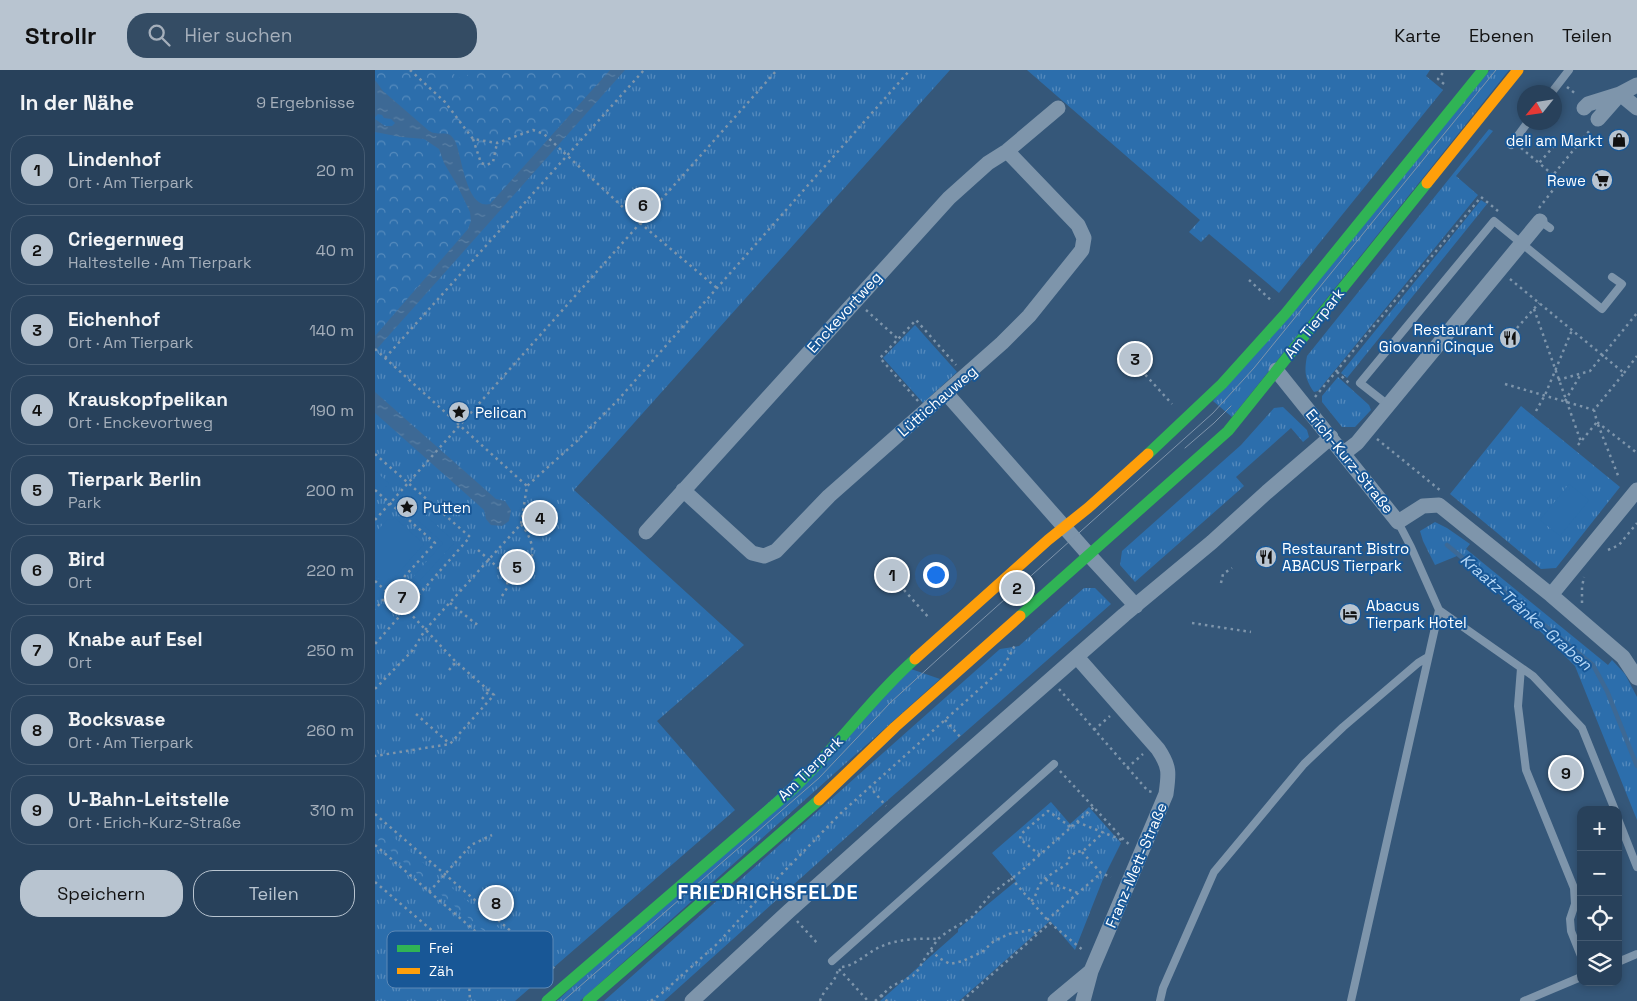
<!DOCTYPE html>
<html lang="de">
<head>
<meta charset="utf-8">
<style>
  :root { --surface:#28415b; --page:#344c64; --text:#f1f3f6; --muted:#a5afbb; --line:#445a71; --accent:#b8c4d0 }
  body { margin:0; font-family:"Space Grotesk",sans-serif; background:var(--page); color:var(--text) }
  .controls { position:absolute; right:15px; bottom:15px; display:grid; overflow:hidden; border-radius:10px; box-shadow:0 2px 8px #0003 }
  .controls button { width:45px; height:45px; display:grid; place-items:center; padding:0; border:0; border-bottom:1px solid var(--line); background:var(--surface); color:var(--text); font:25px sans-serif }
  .compass { position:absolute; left:1142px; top:15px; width:45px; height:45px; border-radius:50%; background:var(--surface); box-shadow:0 2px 8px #0003; rotate:240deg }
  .you { position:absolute; left:560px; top:504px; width:18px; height:18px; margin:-12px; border:4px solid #fff; border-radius:50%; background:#1a73e8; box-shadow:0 0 0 8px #1a73e833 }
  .badge { display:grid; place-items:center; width:32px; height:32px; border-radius:50%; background:var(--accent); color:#111; font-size:16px; font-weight:700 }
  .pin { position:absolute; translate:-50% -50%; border:2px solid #fff; box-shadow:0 1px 5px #0006 }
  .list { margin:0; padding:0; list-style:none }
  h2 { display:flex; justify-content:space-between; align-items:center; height:65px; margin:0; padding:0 20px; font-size:21px }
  h2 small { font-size:16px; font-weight:400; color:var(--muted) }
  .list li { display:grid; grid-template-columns:32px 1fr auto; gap:15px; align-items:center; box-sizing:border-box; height:70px; margin:0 10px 10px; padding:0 10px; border:1px solid var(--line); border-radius:20px }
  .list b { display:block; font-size:19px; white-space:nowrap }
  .list p { margin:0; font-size:16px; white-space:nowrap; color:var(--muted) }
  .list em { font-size:16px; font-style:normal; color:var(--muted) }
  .actions { display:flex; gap:10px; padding:15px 20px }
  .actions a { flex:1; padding:11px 0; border:1px solid var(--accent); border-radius:20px; text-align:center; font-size:18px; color:var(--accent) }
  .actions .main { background:var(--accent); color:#111 }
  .icon { flex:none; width:28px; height:28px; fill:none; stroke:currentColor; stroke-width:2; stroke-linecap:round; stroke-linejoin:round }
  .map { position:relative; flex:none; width:1262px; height:931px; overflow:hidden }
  header { display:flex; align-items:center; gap:30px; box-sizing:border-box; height:70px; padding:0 25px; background:var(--accent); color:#111 }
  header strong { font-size:24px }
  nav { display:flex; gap:28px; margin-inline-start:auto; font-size:18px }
  .search { width:350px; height:45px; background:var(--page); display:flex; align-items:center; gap:12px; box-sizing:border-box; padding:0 18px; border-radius:20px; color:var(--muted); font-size:19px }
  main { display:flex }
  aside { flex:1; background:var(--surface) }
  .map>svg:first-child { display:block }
  .grass { fill:url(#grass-tufts) }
  .forest { fill:url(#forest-crowns) }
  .garden { fill:#2c6eac }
  .water { fill:url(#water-ripples) }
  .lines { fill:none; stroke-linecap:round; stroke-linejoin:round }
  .stream { stroke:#3d6995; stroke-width:4.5 }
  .path { stroke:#7e95ab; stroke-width:2.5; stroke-dasharray:2.5 4; stroke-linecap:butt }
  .lane { stroke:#7e95ab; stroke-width:8 }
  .street { stroke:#7e95ab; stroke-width:15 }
  .fast { stroke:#30b455; stroke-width:11 }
  .slow { stroke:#ff9f0a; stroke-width:11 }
  .tram { stroke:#7e94ab; stroke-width:1 }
  .labels { text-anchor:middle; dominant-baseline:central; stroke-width:4; stroke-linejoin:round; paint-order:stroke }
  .poi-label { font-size:15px; fill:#fff; stroke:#185796; text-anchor:start }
  .street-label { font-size:15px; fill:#fff; stroke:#185796 }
  .water-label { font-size:16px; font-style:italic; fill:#b6d8f7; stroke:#185796 }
  .district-label { font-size:20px; font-weight:bold; letter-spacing:1px; fill:#fff; stroke:#185796 }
  .key { fill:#185796; stroke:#5d89b6; stroke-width:1 }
  .key-label { font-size:14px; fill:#fff }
</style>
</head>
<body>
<header>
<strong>Strollr</strong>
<div class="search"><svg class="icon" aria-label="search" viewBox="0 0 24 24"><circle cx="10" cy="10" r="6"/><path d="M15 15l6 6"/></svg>Hier suchen</div>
<nav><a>Karte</a><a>Ebenen</a><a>Teilen</a></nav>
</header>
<main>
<aside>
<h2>In der Nähe<small>9 Ergebnisse</small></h2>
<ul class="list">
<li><span class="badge">1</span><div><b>Lindenhof</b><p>Ort · Am Tierpark</p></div><em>20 m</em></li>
<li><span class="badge">2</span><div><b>Criegernweg</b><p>Haltestelle · Am Tierpark</p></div><em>40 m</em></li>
<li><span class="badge">3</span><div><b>Eichenhof</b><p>Ort · Am Tierpark</p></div><em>140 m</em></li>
<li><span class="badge">4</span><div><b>Krauskopfpelikan</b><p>Ort · Enckevortweg</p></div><em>190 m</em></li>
<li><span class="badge">5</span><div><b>Tierpark Berlin</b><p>Park</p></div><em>200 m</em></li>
<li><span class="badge">6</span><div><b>Bird</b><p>Ort</p></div><em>220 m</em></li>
<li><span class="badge">7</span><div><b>Knabe auf Esel</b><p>Ort</p></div><em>250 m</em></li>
<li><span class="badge">8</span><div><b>Bocksvase</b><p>Ort · Am Tierpark</p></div><em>260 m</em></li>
<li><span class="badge">9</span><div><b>U-Bahn-Leitstelle</b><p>Ort · Erich-Kurz-Straße</p></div><em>310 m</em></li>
</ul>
<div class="actions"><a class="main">Speichern</a><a>Teilen</a></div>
</aside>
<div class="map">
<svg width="1262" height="931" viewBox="0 0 1262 931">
  <defs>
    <pattern id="grass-tufts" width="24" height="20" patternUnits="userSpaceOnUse" patternTransform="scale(1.25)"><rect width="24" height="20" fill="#2c6eac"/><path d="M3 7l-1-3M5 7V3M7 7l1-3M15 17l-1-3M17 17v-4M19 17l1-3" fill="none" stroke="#568bbd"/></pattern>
    <pattern id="forest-crowns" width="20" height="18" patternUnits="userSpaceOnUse" patternTransform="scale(1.25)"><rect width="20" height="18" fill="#2c6eac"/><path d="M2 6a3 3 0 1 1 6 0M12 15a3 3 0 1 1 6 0" fill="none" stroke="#568bbd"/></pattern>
    <pattern id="water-ripples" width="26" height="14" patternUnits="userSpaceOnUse" patternTransform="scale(1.25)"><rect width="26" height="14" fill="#3d6995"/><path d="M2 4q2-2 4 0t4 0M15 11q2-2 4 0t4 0" fill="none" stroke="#5a80a5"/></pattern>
  </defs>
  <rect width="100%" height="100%" fill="#355779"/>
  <path class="grass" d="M 0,0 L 575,0 L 199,420 L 369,575 L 282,651 L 360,740 L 140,931 L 0,931 Z
    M 652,0 L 1055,0 L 1051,6 L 1068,20 L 904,223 L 834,164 L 826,172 L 814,162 L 825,150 Z
    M 1115,0 L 1134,0 L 857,347 L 838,331 Z
    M 1114,59 L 1118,61 L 1081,106 L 1103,125 L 943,321 L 939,322 C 930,309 929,302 932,286 Z
    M 1106,130 L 1112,134 L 972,308 L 966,303 Z
    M 540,255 L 582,302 L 548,333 L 508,288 Z
    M 963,307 L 994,335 L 996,340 L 980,357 L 967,357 L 947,332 L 947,326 Z
    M 1146,336 L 1245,417 L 1181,498 L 1166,499 L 1075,424 Z
    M 908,337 L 932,360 L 934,367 L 928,372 L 916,358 L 861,407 L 869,416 L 760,512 L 745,495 L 747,481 L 866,375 L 899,338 Z
    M 1060,452 L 1072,458 L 1095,474 L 1091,479 L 1233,595 L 1237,590 L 1250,604 L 1262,627 L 1262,750 L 1200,596 L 1167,563 L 1082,486 L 1060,495 L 1048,471 L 1045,461 Z
    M 709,518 L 720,518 L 736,534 L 505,737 L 289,931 L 229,931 L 625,579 L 644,576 Z
    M 536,599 L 565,609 L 205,931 L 182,931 Z
    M 676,732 L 695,754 L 714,737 L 746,773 L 728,809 L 700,880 L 675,851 L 584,931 L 505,931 L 583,862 L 583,859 L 641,811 L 617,783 Z"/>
  <path class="forest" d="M 0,0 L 72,0 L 88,10 L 98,0 L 235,0 L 115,134 C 90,140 88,83 78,69 C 72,60 66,66 58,62 C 49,59 5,20 1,11 C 0,8 0,4 0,0 Z
    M 0,62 L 26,67 L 49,69 L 64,79 L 69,93 L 82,115 L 95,142 L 96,151 L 93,159 L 0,266 Z
    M 11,761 L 61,804 L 53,813 L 3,770 Z
    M 70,812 L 153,883 L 145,892 L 62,821 Z"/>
  <path class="garden" d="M 0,401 L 14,413 L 8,420 L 0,412 Z
    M 1194,414 L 1214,430 L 1185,466 L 1165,450 Z
    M 36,432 L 80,472 L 29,528 L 24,523 L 68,473 L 30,439 Z
    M 20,448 L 49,474 L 12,516 L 0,506 L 0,463 L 13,449 L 17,450 Z"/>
  <path class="water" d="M 235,0 L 250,0 L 0,281 L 0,266 L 93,159 L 96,151 L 95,142 L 82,115 L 69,93 L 64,79 L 49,69 L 26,67 L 0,62 L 0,49 L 10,56 L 17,56 L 20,53 L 16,49 L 9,48 L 7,45 L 3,44 L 0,47 L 0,10 L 8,21 L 53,60 C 55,61 57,63 60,63 C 68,65 74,60 80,71 C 87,85 91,140 115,134 Z
    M 0,322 L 121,429 L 130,431 L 136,440 L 134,451 L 127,456 L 116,455 L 111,449 L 109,440 L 0,343 Z"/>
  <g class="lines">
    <path class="stream" d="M 1072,475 L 1218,595 L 1232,621 L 1262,696"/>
    <path class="path" d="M 35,0 L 70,32 L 98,69 L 122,73 L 158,60 L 169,64 L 265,153 L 342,218
      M 1069,14 L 1063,9 L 1070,0
      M 1192,17 L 1202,25
      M 98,69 L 106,93 L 112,95 L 118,92 L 122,73
      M 1146,78 L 1164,93
      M 1178,105 L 1164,93 L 1180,75
      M 1164,138 L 1185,111 L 1178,105 L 1215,60
      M 1135,209 L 1249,303 L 1219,340 L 1222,352 L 1262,383
      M 874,210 L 898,232
      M 1159,239 L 1206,372
      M 491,240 L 523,269
      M 1142,258 L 1164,233
      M 0,279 L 152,416
      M 10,288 L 269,0
      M 766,300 L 797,334
      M 962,302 L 974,313
      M 1249,303 L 1262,286
      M 1183,310 L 1215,301 L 1262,243
      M 1130,314 L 1219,340
      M 940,327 L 1106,127 L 1123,141
      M 543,331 L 505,288 L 541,250 L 581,295
      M 1190,331 L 1206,304
      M 1161,341 L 1170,325 L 1197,260
      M 1002,369 L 1066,421
      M 1203,375 L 1222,352 L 1244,408
      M 0,384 L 95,467 L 0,574
      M 0,420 L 60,473 L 0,539
      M 0,450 L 402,0
      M 103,480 L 128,502 L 138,505 C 142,502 149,500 152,497 C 163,483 155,465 146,454
      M 1233,480 L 1244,475 L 1262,453
      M 0,511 L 31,539 L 81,592 L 119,625 L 75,674 L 0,686
      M 846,513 L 848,504 L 857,498
      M 529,520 L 555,549
      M 127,526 L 132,518 L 133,503
      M 75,533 L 101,554 L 103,551
      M 1207,533 L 1207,517 L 1209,507
      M 817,553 L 876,562
      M 74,600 L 81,592
      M 0,619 L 38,580 L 50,560 L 146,454 L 152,416 L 202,371 L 242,331 L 535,0
      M 684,619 L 773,721 L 777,722
      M 107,629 L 114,621
      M 41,644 L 75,674
      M 570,650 L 587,669
      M 719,660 L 735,646
      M 752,698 L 768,684
      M 685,701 L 749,770 L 755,775
      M 494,716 L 511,736
      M 0,744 L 181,900
      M 702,752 L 747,770
      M 0,775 L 164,916
      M 707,782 L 726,803 L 736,807
      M 665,785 L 645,769 L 646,764 L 673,741 L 696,757
      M 636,808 L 675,853
      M 671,809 L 673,812 L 703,823
      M 0,812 L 93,891 L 95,931
      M 393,818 L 405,832
      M 54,822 L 96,775 L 117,765
      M 656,831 C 662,827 661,819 666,813 C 674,804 684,800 693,793 L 694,788 L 702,781 L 707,782 L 729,762
      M 672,850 L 726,803
      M 422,851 L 443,874
      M 556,880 L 564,888 L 575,894 L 588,891 L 607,882 L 619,871 L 634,864 L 656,860 L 662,864
      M 467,897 C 482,895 491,883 505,877 C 522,869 544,868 562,869
      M 464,899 L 493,931
      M 506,925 L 512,931
      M 276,931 L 286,924 L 342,874 L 393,818 L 467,742 L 628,598 L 640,575
      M 445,931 C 450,916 460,915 463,899
      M 500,931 L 517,916 L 538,906 L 543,900 L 550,888 L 563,869 L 572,862 L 597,847 L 616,824 L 644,803 L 719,737
      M 587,931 L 675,853 L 709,881"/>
    <path class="lane" d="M 1177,22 L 1194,0
      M 1136,75 L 1153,52
      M 1165,151 L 1175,158
      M 1013,335 L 985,313 L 1119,151 L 1227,239 L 1247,214 L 1237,207
      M 1064,540 L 1158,606 L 1207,658 L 1240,740
      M 1146,598 L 1143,636 L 1151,700 L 1199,818 L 1200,834 L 1195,849 L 1196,861 L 1206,886
      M 1243,749 L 1262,797
      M 457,891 L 679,694
      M 1243,892 L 1262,884
      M 785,931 L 788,918 L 839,802 L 929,694 L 968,657 L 1043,593 L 1053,587
      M 976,931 L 1064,540 L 1036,477 L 1023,452
      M 1149,931 L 1206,907"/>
    <path class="street" d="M 1209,38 L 1213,34 L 1245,24 L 1262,38
      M 1223,49 L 1245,24 L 1262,15
      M 901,300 L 1023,452 L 1048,436 L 1064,435 L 1176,525 L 1248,587 L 1262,608
      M 571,323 L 714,485 L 761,536
      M 969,383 L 982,373 L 1165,151
      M 308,420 L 377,483 L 389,486 L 401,481 L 454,426 L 627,273 L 654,246 L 707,180 L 709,168 L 703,155 L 632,81
      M 271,462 L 574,128 L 613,93 L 632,81 L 683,38
      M 1176,525 L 1262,420
      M 702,587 L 783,679 C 795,697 794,703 791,724 L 716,901 L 708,931
      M 317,931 L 414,841 L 520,746 L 749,545 L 837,472 L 892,422 L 956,367
      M 680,931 L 716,901"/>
    <path class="fast" d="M 773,384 L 847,314 L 911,243 L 1108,0
      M 645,546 L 853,361 L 1052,113
      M 172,931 L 419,718 C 462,677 496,628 540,589
      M 213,931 L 444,730"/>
    <path class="slow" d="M 1052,113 L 1143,0
      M 540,589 L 673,470 L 713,438 L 773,384
      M 444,730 L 520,657 L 645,546"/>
    <path class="tram" d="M 810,378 L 839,353 L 856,336
      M 188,931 L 444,708 L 515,633 L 563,589 L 838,343 L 879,298 L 1121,0"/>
  </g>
  <defs>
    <g id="shop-disc" transform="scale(1.125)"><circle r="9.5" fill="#b8c4d0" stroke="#185796"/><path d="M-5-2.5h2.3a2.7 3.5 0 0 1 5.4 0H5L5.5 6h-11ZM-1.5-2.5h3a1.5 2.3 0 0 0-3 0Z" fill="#111"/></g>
    <g id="supermarket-disc" transform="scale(1.125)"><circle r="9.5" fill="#b8c4d0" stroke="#185796"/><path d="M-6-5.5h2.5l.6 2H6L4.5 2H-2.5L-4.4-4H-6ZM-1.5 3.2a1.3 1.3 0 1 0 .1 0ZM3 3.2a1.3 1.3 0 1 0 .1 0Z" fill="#111"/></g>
    <g id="restaurant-disc" transform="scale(1.125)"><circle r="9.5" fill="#b8c4d0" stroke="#185796"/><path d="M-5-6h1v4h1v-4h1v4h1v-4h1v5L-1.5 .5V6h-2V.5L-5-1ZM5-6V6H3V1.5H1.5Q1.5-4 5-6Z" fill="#111"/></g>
    <g id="sight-disc" transform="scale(1.125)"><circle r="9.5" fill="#b8c4d0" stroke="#185796"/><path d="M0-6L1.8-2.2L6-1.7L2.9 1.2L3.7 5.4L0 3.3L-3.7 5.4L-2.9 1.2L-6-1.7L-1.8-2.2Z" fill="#111"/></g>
    <g id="hotel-disc" transform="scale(1.125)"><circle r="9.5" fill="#b8c4d0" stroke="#185796"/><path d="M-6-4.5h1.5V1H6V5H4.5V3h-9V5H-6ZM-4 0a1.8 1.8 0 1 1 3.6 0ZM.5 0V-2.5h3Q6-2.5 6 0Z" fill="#111"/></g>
  </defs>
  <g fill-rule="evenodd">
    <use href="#shop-disc" x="1244" y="70"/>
    <use href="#supermarket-disc" x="1227" y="110"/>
    <use href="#restaurant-disc" x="1135" y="268"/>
    <use href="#sight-disc" x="84" y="342"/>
    <use href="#sight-disc" x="32" y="437"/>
    <use href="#restaurant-disc" x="891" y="487"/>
    <use href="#hotel-disc" x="975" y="544"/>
  </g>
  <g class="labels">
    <g class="poi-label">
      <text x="1228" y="70" text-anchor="end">deli am Markt</text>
      <text x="1211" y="110" text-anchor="end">Rewe</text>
      <text x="1119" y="259" text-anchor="end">Restaurant<tspan x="1119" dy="17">Giovanni Cinque</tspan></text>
      <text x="100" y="342">Pelican</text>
      <text x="48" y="437">Putten</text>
      <text x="907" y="478">Restaurant Bistro<tspan x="907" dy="17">ABACUS Tierpark</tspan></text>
      <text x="991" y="535">Abacus<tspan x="991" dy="17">Tierpark Hotel</tspan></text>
    </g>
    <g class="street-label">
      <text transform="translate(469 242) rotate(-48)">Enckevortweg</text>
      <text transform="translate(939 253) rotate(-51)">Am Tierpark</text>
      <text transform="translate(562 331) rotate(-41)">Lüttichauweg</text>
      <text transform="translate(975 391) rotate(51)">Erich-Kurz-Straße</text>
      <text transform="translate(435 698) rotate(-45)">Am Tierpark</text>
      <text transform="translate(761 795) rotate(-67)">Franz-Mett-Straße</text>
    </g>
    <g class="water-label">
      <text transform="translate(1151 542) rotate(41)">Kraatz-Tränke-Graben</text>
    </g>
    <g class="district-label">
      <text x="393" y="822">FRIEDRICHSFELDE</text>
    </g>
  </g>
  <rect x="12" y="861" width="166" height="57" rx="8" class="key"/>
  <rect x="22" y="875" width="23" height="7" fill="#30b455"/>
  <rect x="22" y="898" width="23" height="6" fill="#ff9f0a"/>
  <g class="key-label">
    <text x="54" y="883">Frei</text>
    <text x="54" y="906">Zäh</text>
  </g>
</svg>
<div class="controls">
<button>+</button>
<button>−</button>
<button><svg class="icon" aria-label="locate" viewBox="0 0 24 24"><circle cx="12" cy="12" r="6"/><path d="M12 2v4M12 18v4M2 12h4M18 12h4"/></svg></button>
<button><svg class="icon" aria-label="layers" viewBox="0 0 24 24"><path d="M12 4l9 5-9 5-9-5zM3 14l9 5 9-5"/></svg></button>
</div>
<svg class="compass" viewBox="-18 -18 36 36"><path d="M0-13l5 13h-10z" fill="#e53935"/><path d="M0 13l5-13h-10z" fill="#a5afbb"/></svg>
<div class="you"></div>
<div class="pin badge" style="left:517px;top:505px">1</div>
<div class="pin badge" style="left:642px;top:518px">2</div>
<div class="pin badge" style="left:760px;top:289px">3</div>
<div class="pin badge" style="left:165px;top:448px">4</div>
<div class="pin badge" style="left:142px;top:497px">5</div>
<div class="pin badge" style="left:268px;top:135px">6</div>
<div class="pin badge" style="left:27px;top:527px">7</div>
<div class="pin badge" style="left:121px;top:833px">8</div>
<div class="pin badge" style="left:1191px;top:703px">9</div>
</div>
</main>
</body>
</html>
